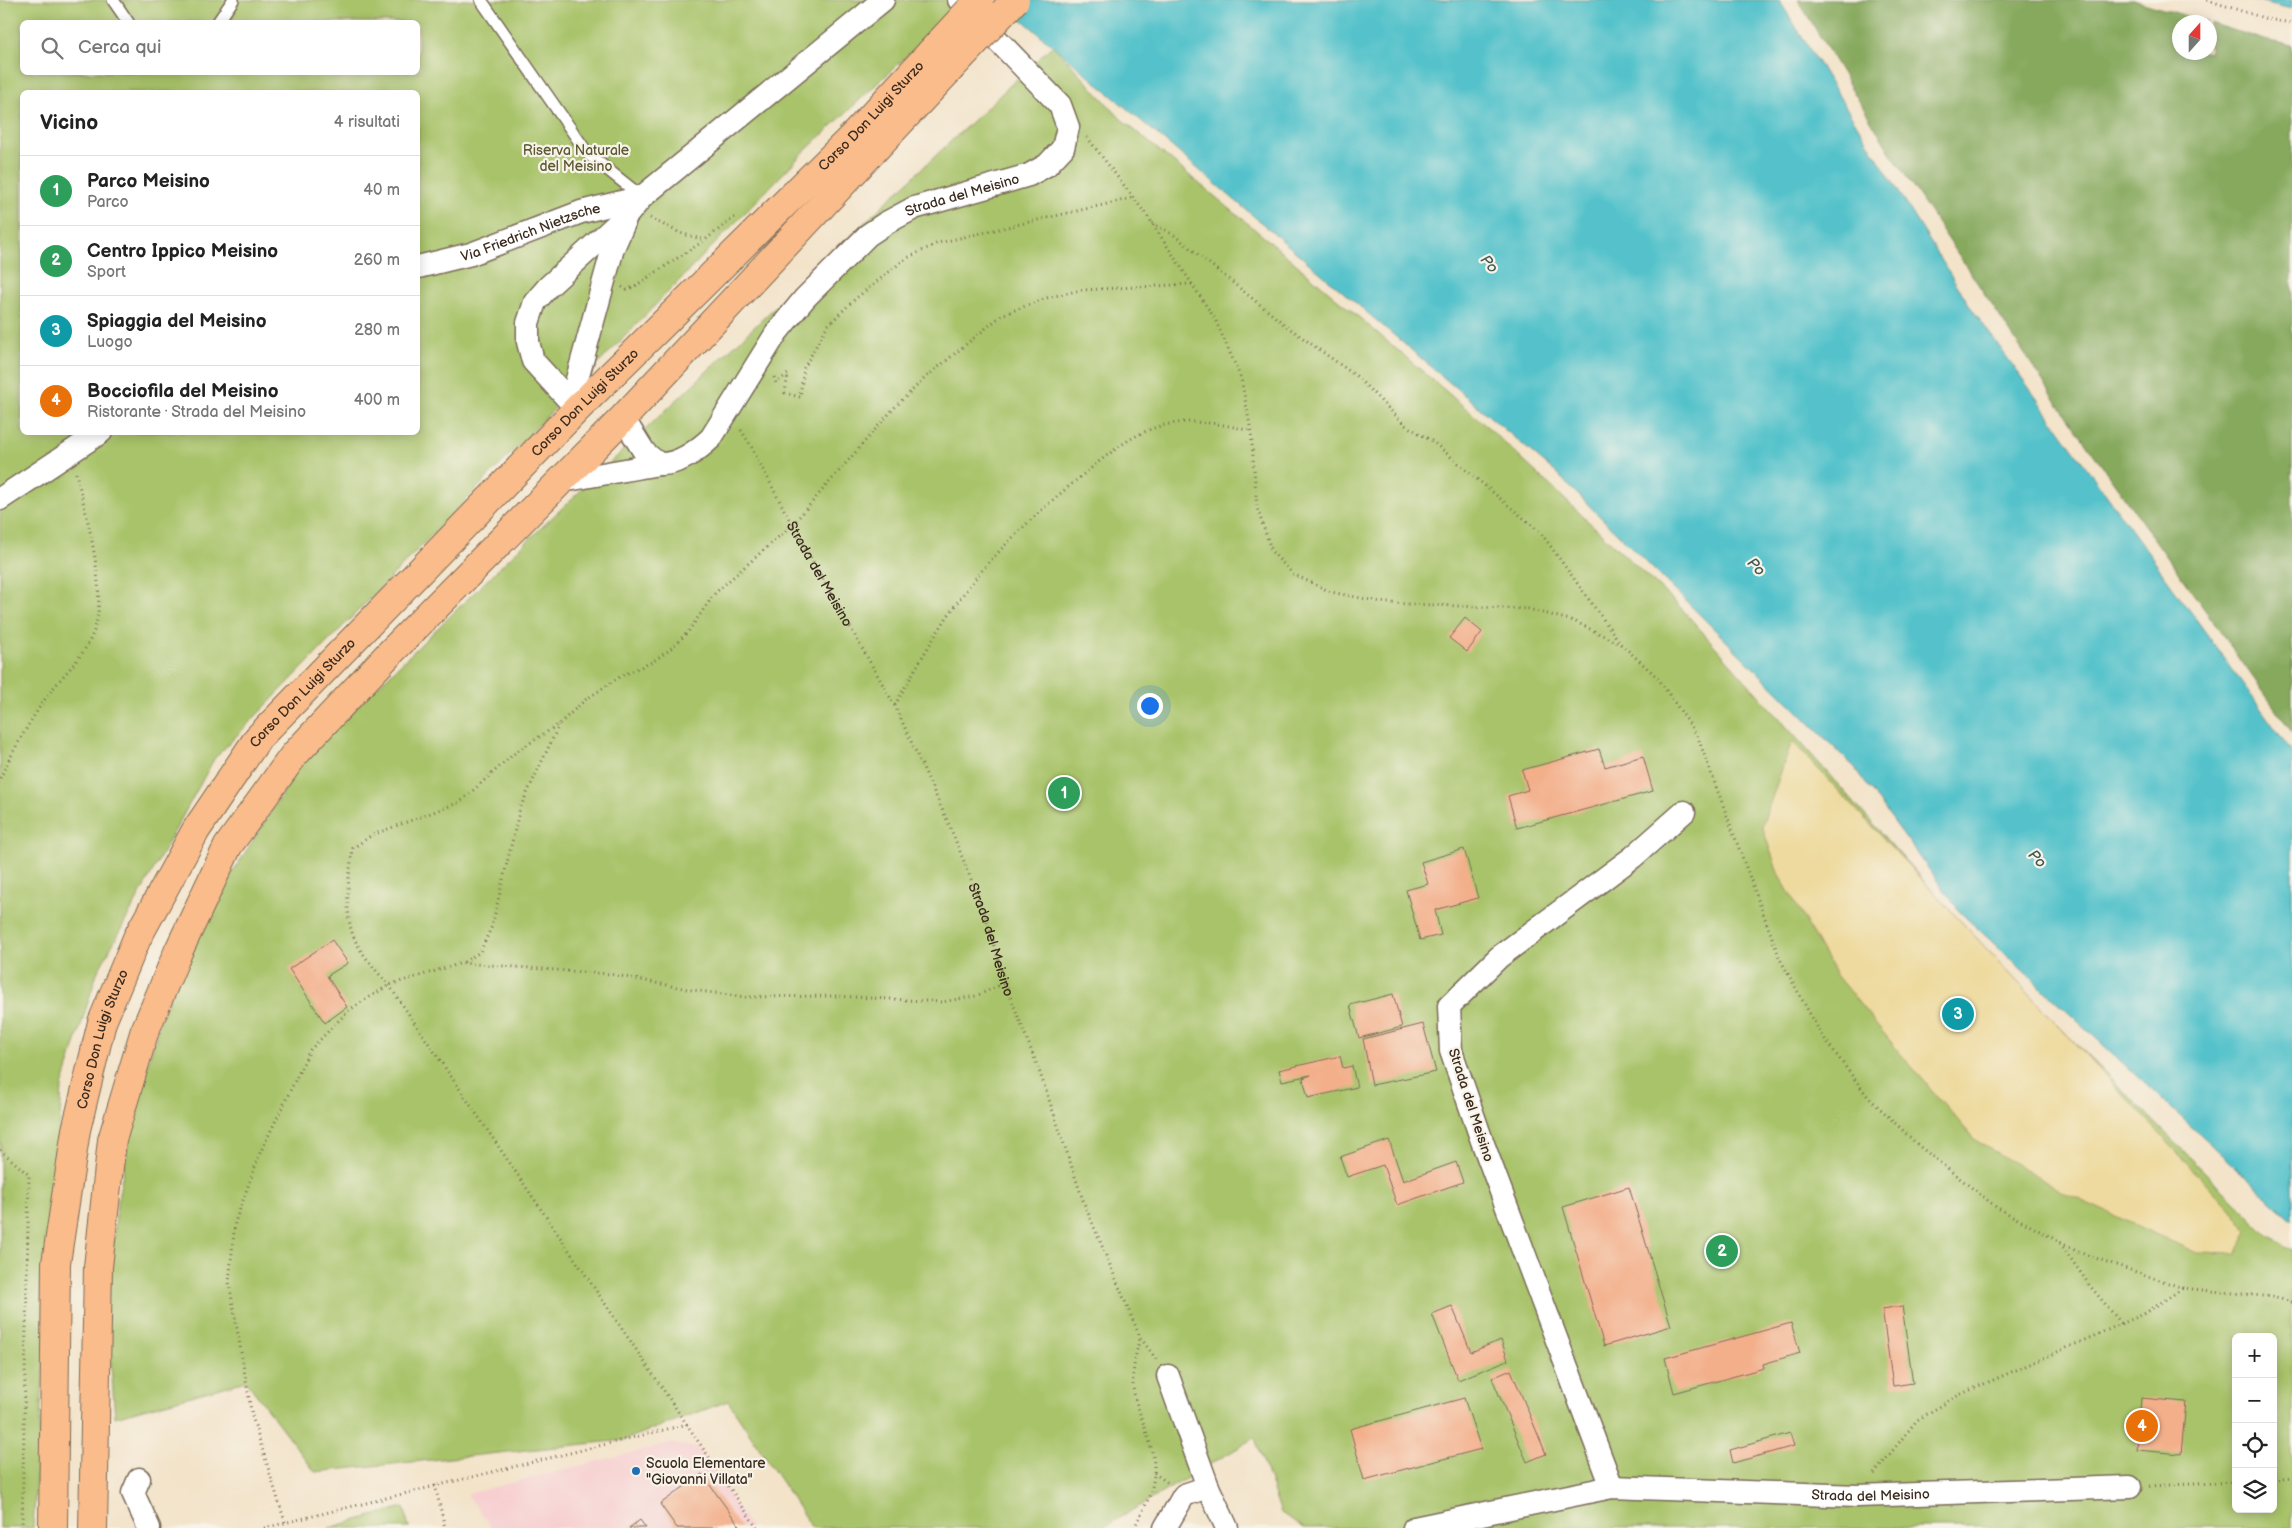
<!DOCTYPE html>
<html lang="it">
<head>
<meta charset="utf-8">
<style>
  :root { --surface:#fff; --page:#f6f6f6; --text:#222; --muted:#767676; --line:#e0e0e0; --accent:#1f6fb2 }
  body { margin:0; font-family:"Balsamiq Sans",sans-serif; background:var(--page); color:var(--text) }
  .controls { position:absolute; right:15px; bottom:15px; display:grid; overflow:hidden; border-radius:8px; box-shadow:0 2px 12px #0003 }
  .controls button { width:45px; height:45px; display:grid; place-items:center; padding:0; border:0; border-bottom:1px solid var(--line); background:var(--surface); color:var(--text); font:25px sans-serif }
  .compass { position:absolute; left:2172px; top:15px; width:45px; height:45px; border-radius:50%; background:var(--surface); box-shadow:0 2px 12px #0003; rotate:21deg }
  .you { position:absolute; left:1149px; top:705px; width:18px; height:18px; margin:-12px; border:4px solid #fff; border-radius:50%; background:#1a73e8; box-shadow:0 0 0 8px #1a73e833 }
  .badge { display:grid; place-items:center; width:32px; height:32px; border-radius:50%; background:var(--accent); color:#fff; font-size:16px; font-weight:700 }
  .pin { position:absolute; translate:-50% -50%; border:2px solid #fff; box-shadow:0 1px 5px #0006 }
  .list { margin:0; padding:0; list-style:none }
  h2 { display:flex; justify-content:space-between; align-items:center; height:65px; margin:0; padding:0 20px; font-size:21px }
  h2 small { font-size:16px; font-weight:400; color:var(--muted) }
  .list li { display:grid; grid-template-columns:32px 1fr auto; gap:15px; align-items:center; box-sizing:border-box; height:70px; padding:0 20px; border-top:1px solid var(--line) }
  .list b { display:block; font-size:19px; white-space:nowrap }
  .list p { margin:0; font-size:16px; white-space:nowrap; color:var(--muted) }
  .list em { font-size:16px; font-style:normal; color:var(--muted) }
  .icon { flex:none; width:28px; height:28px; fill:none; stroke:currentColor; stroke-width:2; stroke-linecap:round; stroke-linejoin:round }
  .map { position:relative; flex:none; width:2292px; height:1528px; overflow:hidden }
  .search { position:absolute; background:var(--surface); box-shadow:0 2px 12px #0003; left:20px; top:20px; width:400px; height:55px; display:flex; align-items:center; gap:12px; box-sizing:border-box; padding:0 18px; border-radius:8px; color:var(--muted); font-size:19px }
  .panel { position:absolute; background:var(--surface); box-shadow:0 2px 12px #0003; left:20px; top:90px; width:400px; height:345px; border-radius:8px }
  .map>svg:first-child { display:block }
  .built { fill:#f7cfd1 }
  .green { fill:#a8c369; stroke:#727644; fill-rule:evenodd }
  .forest { fill:#86a95d; stroke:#606a3e }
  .sand { fill:#eeda9e; stroke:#94825e }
  .water { fill:#55c2cb; stroke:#487674 }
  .building { fill:#f3af8a }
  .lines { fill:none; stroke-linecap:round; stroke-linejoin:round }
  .lane-casing { stroke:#7b6b5a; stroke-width:14 }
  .street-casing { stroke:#7b6b5a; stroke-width:25 }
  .primary-casing { stroke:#7b6b5a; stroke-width:30 }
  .path { stroke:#7b6b5a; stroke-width:3; stroke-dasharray:1 4; stroke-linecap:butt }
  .lane { stroke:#fff; stroke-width:11 }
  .street { stroke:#fff; stroke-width:22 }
  .primary { stroke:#f9bc8a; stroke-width:28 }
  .primary-bridge-casing { stroke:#7b6b5a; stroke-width:30; stroke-linecap:butt }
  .primary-bridge { stroke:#f9bc8a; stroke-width:28 }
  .poi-dot { fill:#1f6fb2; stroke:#f7f3e8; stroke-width:2 }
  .labels { text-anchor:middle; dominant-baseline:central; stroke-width:4.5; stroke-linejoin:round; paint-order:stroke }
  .street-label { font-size:14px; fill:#3b2a1e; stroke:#f7f3e8 }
  .park-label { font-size:14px; fill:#5c5834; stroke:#f7f3e8 }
  .poi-label { font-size:14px; fill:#3b2a1e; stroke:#f7f3e8; text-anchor:start }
  .water-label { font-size:15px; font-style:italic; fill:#435852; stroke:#f7f3e8 }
</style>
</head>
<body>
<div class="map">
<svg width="2292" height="1528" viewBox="0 0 2292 1528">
  <rect width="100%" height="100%" fill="#f7f3e8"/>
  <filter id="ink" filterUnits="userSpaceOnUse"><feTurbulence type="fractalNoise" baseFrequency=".02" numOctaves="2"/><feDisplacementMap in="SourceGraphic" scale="10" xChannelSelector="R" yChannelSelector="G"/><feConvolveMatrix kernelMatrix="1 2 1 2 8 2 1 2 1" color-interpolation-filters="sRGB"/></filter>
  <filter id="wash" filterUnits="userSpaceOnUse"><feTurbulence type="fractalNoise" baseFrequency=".0096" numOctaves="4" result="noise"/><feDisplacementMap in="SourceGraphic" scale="20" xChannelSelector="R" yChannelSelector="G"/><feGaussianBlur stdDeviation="1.12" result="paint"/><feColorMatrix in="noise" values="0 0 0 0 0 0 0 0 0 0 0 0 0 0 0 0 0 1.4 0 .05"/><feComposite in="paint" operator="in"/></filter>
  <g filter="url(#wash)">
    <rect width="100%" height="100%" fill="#f3e3c9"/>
    <path class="built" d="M 670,1443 L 698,1448 L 751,1528 L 492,1528 L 467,1494 Z"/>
    <path class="green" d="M 0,0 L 967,0 L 807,149 L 214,759 L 97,973 L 62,1087 L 33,1528 L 0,1528 ZM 22,22 L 418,22 L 418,72 L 22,72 ZM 22,92 L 418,92 L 418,432 L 22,432 Z
      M 1053,45 L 1121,119 L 1275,246 L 1481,421 L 1682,609 L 2007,975 L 2269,1236 L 2292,1250 L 2292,1528 L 1304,1528 L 1281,1513 L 1255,1438 L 1102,1528 L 812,1528 L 728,1401 L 624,1440 L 315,1472 L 246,1381 L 115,1417 L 107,1313 L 117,1205 L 135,1106 L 163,1013 L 207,913 L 307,755 L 524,544 ZM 2236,1337 L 2273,1337 L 2273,1509 L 2236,1509 Z
      M 404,1507 L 409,1528 L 329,1528 Z"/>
    <path class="forest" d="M 1798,0 L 2133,0 L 2207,22 L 2180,22 L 2180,52 L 2210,52 L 2210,23 L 2268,41 L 2292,45 L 2292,732 L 2060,407 L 1890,152 Z"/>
    <path class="sand" d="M 1792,741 L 2233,1212 L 2248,1232 L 2237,1254 L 2197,1253 L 2067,1194 L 1975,1140 L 1900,1053 L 1836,975 L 1778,873 L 1762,826 Z"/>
    <path class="water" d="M 999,0 L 1779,0 L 1972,309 L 2292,752 L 2292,1220 L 1961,913 L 1853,766 L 1555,472 Z
      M 2254,0 L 2292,0 L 2292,9 Z"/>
    <g id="blocks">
      <path class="building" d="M 1465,618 L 1482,632 L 1467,652 L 1449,638 Z
        M 1599,749 L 1605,767 L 1643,756 L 1653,791 L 1517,828 L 1508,796 L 1528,790 L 1522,770 Z
        M 1464,849 L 1478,898 L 1435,910 L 1441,935 L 1420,940 L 1406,890 L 1428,884 L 1421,862 Z
        M 332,940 L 348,963 L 327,976 L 347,1007 L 325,1023 L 289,969 Z
        M 1393,994 L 1402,1027 L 1359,1038 L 1350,1005 Z
        M 1423,1024 L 1436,1072 L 1372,1085 L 1363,1039 Z
        M 1340,1056 L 1343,1068 L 1352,1066 L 1357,1087 L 1308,1098 L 1303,1078 L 1311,1075 L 1282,1081 L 1279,1070 Z
        M 1389,1140 L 1403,1181 L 1456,1162 L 1463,1182 L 1397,1205 L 1383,1165 L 1347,1177 L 1340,1157 Z
        M 1629,1187 L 1671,1326 L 1604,1346 L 1563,1207 Z
        M 1452,1306 L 1471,1352 L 1501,1340 L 1508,1360 L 1458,1380 L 1432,1314 Z
        M 1902,1306 L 1913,1383 L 1893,1386 L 1882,1309 Z
        M 1791,1323 L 1800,1353 L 1763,1364 L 1764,1368 L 1674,1393 L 1665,1358 Z
        M 1511,1370 L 1546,1454 L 1527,1462 L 1492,1378 Z
        M 1464,1398 L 1481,1449 L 1364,1480 L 1350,1429 Z
        M 2141,1398 L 2186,1402 L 2181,1454 L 2137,1450 Z
        M 1790,1433 L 1794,1446 L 1733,1463 L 1730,1450 Z
        M 702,1474 L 741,1528 L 677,1528 L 660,1504 Z
        M 640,1520 L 646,1528 L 629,1528 Z"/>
    </g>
  </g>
  <g filter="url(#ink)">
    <use href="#blocks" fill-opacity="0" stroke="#7b6b5a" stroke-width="1"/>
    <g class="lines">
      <g class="lane-casing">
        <path id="lane" d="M 113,0 L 128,22
          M 481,0 L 588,154 L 642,197
          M 218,22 L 233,0"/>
      </g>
      <g class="street-casing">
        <g id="street">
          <path id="s2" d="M 418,267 L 471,254 L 581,212 L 642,197"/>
          <path d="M 577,409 L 533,361 L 528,342 L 528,323 L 535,302 L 548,287 L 628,214 L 642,197 L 883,0"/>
          <path d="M 577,409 L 576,383 L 613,248 L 624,223"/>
          <path id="s3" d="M 659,464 C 679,465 697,451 711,438 L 777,332 L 805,298 L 868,235 L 886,223 L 914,208 L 1029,175 L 1047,165 L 1063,148 L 1068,127 L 1060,105 L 959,0"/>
          <path d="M 562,481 L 659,464 L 645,453 L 623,418"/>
          <path d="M 0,499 L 101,432"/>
          <path d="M 1168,1376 L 1208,1487"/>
          <path d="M 139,1479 L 133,1493 L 149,1528"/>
          <path d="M 1612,1487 L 1482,1141 L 1451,1051 L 1449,1006 L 1499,957 L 1633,857 L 1684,812"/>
          <path d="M 1165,1528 L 1184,1495 L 1208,1487 L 1227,1528"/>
          <path id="s4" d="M 1414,1528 L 1612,1487 L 1857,1496 L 2130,1487"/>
        </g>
      </g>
      <g class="primary-casing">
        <g id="primary">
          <path id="s5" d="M 53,1528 L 56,1263 L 76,1130 L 102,1022 L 137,938 L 196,830 L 258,738 L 577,409 L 855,134 L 932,51"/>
          <path d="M 93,1528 L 98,1267 L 112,1140 L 144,1033 L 178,952 L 228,846 L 294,755 L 388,655 L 623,418 L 950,69"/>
        </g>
      </g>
      <g class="path">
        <path d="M 2207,0 L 2267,19 L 2292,23"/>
        <path d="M 1087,137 L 1148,217 L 1215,319 L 1241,378 L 1251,431 L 1257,508 L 1272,552 L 1293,574 L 1331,592 L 1386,603 L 1528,609 L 1574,621 L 1622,645 L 1657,677 L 1697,735 L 1780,959 L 1821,1034 L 1868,1097 L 1919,1146 L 1996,1207 L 2078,1252 L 2183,1288 L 2272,1297 L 2292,1302"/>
        <path d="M 650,218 L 680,233 L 705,240"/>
        <path d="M 1152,223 L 1174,235 L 1285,325 L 1356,376 L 1405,425 L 1432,441 L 1541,533 L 1621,644"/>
        <path d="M 622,287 L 627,290 L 635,286 L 705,240 L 735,217"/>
        <path d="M 774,377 L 776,383 L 788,374 L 785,393 L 800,397 L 804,368 L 827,326 L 855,299 L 905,259 L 938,243 L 1133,198"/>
        <path id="s1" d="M 741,430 L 751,446 L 792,525 L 895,706 L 951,829 L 986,917 L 1005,983 L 1039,1070 L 1084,1203 L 1140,1337 L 1156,1359"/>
        <path d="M 895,705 C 923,655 952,603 991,560 C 1018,531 1048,503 1079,478 C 1100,461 1120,443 1144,432 C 1179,416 1215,422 1251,431"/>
        <path d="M 0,778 C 13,751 28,724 45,699 C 63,673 88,655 96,624 C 106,586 86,513 76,473"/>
        <path d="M 464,962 L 480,952 L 492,926 L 520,808 L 559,725"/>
        <path d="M 0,1150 L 29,1175 L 22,1528"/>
        <path d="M 2060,1243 L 2090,1286 L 2122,1324"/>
        <path d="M 1154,1473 L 1168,1483"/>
        <path d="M 1874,1474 L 1917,1420 L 1959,1395 L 2144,1314 L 2183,1288"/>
        <path d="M 2273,1480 L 2292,1478"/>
        <path d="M 435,1485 L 445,1528"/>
        <path d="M 2149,1486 L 2236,1482"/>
        <path d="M 285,1522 L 252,1416 L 229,1282 L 235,1222 L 260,1153 L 310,1050 L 349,1010 L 389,985 L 462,963 L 610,974 L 692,990 L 745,997 L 837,996 L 942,1002 L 976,996 L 1005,983"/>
        <path d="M 264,1528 L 688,1424"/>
        <path d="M 757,1528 L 389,985 C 376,971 362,955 354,938 C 343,911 349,875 353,848 L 372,835 L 460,802 L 516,752 L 559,724 L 585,700 L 621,676 L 652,662 L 668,651 L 688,632 L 715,593 L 792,525 L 894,408 L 925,378 L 1002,315 L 1046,298 L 1081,290 L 1192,284"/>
        <path d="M 1134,1528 C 1143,1510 1153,1494 1154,1474 C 1156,1444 1137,1416 1133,1387 C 1132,1371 1136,1353 1140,1337"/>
      </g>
      <use href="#lane" class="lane"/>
      <use href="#street" class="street"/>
      <use href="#primary" class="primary"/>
      <g class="primary-bridge-casing">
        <path id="primary-bridge" d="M 932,51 L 979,0
          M 950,69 L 1015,0"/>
      </g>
      <use href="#primary-bridge" class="primary-bridge"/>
    </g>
  </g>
  <circle class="poi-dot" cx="636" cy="1471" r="5"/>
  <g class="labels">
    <g class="street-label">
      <text stroke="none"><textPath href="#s5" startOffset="1709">Corso Don Luigi Sturzo</textPath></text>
      <text stroke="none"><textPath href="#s3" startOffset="421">Strada del Meisino</textPath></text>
      <text stroke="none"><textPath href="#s2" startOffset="118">Via Friedrich Nietzsche</textPath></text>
      <text stroke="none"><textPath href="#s5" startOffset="1304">Corso Don Luigi Sturzo</textPath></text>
      <text stroke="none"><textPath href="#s1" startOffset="164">Strada del Meisino</textPath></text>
      <text stroke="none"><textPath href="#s5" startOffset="899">Corso Don Luigi Sturzo</textPath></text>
      <text stroke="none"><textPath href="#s1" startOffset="569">Strada del Meisino</textPath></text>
      <text stroke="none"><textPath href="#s5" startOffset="494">Corso Don Luigi Sturzo</textPath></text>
      <text transform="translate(1471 1105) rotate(72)">Strada del Meisino</text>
      <text stroke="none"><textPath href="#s4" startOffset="461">Strada del Meisino</textPath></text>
    </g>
    <g class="park-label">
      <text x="576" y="150">Riserva Naturale<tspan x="576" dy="16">del Meisino</tspan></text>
    </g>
    <g class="poi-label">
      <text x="646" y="1463">Scuola Elementare<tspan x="646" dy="16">"Giovanni Villata"</tspan></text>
    </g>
    <g class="water-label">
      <text transform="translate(1489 264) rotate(50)">Po</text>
      <text transform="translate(1756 567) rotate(46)">Po</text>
      <text transform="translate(2037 859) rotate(46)">Po</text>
    </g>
  </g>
</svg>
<div class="controls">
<button>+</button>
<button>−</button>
<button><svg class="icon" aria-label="locate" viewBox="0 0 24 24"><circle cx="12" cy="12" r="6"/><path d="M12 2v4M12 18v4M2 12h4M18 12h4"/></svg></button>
<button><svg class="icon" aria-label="layers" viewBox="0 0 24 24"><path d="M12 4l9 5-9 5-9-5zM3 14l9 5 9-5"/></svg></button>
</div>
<svg class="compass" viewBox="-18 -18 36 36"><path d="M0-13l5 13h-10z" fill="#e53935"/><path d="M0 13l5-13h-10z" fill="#767676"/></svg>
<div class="you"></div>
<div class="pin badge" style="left:1064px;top:793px;background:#2e9e5b">1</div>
<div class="pin badge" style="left:1722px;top:1251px;background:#2e9e5b">2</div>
<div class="pin badge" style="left:1958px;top:1014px;background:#0f9aa8">3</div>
<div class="pin badge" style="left:2142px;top:1426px;background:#e8710a">4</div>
<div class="search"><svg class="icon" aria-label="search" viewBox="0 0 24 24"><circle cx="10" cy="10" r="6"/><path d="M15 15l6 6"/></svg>Cerca qui</div>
<section class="panel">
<h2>Vicino<small>4 risultati</small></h2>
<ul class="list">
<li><span class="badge" style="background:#2e9e5b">1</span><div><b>Parco Meisino</b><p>Parco</p></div><em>40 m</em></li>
<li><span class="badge" style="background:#2e9e5b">2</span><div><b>Centro Ippico Meisino</b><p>Sport</p></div><em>260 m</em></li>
<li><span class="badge" style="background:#0f9aa8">3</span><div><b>Spiaggia del Meisino</b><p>Luogo</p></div><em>280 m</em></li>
<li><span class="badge" style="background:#e8710a">4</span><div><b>Bocciofila del Meisino</b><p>Ristorante · Strada del Meisino</p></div><em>400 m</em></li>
</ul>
</section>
</div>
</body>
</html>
